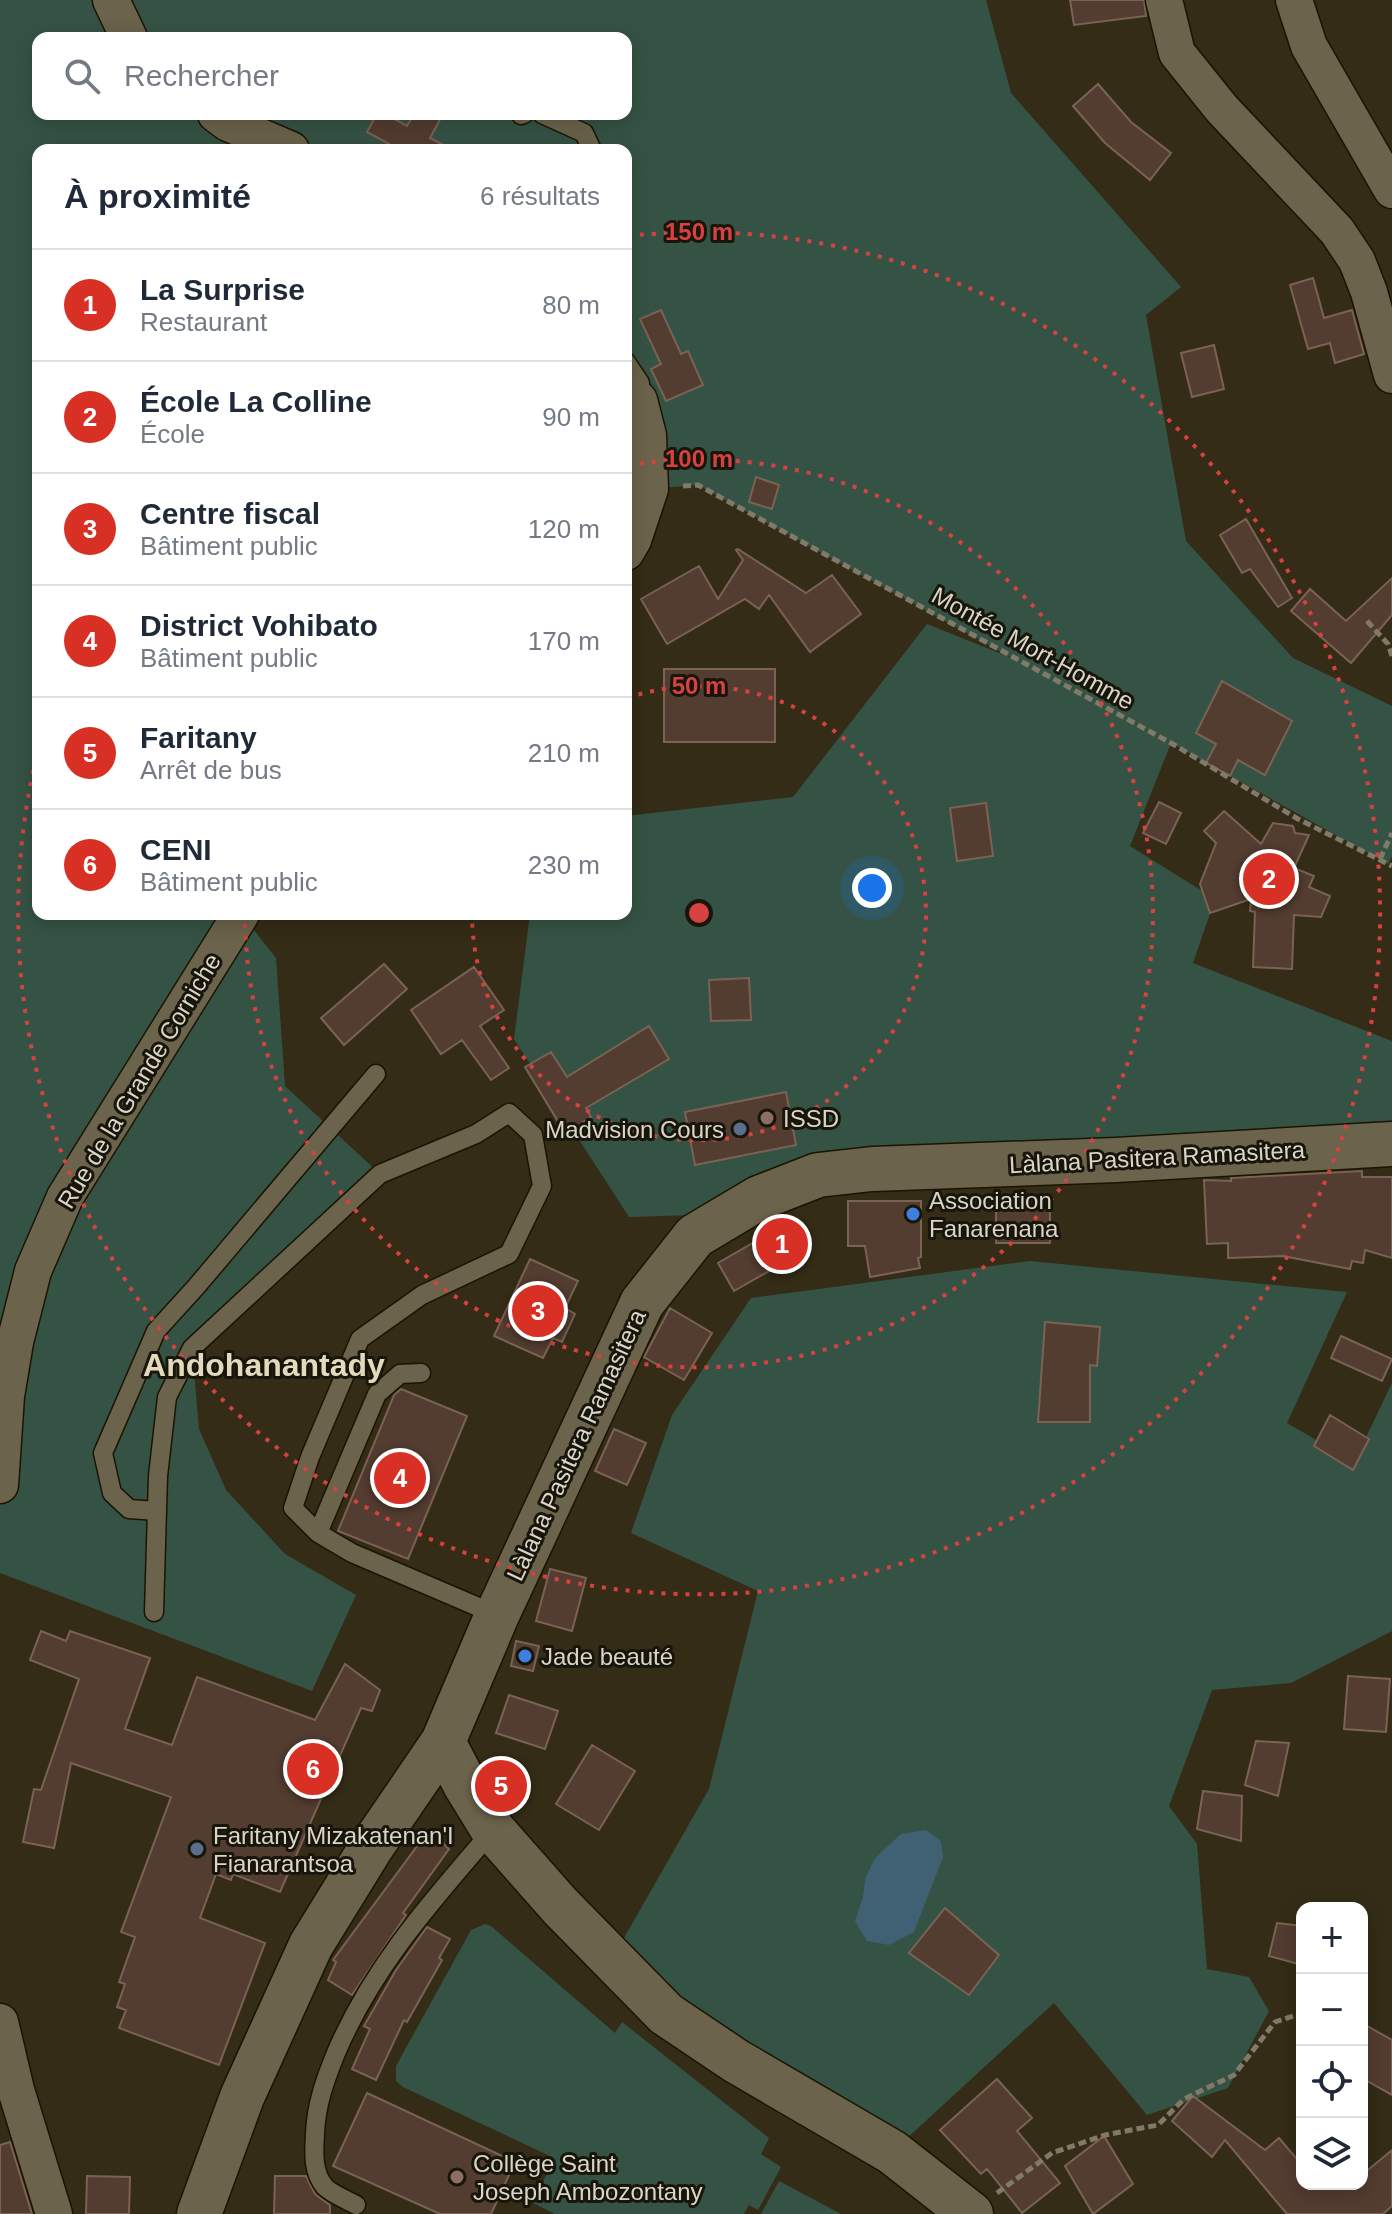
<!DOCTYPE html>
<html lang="fr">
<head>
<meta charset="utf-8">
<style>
  :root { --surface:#fff; --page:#f2f2f3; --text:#1f2937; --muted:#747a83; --line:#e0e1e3; --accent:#d93025 }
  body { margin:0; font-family:Arial,sans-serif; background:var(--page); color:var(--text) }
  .controls { position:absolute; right:24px; bottom:24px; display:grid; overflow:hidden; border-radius:16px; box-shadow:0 4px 20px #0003 }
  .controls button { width:72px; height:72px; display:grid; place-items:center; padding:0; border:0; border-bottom:2px solid var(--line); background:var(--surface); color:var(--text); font:40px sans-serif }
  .you { position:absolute; left:872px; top:888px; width:28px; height:28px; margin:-20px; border:6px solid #fff; border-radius:50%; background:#1a73e8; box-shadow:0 0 0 12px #1a73e833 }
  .badge { display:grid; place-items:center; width:52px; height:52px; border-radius:50%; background:var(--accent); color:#fff; font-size:26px; font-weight:700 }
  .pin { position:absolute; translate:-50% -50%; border:4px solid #fff; box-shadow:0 2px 8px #0006 }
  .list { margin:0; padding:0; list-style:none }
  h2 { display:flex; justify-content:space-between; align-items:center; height:104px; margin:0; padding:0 32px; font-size:34px }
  h2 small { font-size:26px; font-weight:400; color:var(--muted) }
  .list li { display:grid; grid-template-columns:52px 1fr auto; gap:24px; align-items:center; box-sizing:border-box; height:112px; padding:0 32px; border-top:2px solid var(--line) }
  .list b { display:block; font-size:30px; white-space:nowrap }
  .list p { margin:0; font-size:26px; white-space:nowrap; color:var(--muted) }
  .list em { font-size:26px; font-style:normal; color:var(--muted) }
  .icon { flex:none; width:44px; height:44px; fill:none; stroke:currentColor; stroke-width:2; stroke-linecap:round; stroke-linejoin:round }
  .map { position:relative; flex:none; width:1392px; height:2214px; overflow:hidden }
  .search { position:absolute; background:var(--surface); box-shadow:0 4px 20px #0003; left:32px; top:32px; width:600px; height:88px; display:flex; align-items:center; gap:20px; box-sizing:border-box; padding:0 28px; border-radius:16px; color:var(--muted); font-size:30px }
  .panel { position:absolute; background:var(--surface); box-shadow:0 4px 20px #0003; left:32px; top:144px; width:600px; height:776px; border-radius:16px }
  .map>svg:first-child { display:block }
  .green { fill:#355345; fill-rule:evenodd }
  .water { fill:#406073 }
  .building { fill:#533c30; stroke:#7a6254; stroke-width:2 }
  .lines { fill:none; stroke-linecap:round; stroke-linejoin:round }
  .lane-casing { stroke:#1b1401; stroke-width:21 }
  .street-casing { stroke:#1b1401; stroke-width:39 }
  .secondary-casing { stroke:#1b1401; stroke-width:47 }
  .path { stroke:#817a69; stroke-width:5; stroke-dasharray:8 4; stroke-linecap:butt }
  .lane { stroke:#6b634b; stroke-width:18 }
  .street { stroke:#6b634b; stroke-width:36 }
  .secondary { stroke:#6b634b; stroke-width:44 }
  .ring { fill:none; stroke:#d74240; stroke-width:4; stroke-dasharray:4 8 }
  .education-dot { fill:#8d6e63; stroke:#18150b; stroke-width:3 }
  .service-dot { fill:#5c6f8a; stroke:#18150b; stroke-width:3 }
  .shop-dot { fill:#3f7fe0; stroke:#18150b; stroke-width:3 }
  .labels { text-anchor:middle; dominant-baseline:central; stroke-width:6; stroke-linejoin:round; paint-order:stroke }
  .street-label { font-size:24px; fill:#dad5c8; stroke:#18150b }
  .poi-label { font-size:24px; fill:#dad5c8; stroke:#18150b; text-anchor:start }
  .district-label { font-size:32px; font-weight:bold; fill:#e3dabe; stroke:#18150b }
  .centre { fill:#d74240; stroke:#18150b; stroke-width:4 }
  .ring-label { font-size:24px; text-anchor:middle; font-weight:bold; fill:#d74240; stroke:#18150b; stroke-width:6; stroke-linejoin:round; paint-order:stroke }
</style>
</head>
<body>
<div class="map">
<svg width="1392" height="2214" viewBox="0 0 1392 2214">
  <rect width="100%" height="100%" fill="#342c16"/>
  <path class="green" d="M 0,0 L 986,0 L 1011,93 L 1181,287 L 1146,315 L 1186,541 L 1293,658 L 1392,706 L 1392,856 L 1388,864 L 1171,743 L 1130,846 L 1215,899 L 1193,963 L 1392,1041 L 1392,1124 L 1115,1141 L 694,1215 L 629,1217 L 514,1039 L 530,914 L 626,914 L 626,816 L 793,797 L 927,624 L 1014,659 L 698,485 L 650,489 L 626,552 L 626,150 L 38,150 L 38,914 L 241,914 L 276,958 L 285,1086 L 380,1174 L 192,1348 L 199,1429 L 226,1490 L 285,1554 L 356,1595 L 312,1691 L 0,1573 ZM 38,38 L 626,38 L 626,114 L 38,114 Z
    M 1030,1261 L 1347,1292 L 1287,1423 L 1354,1462 L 1392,1383 L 1392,1631 L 1291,1683 L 1212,1690 L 1169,1806 L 1197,1844 L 1207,1969 L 1249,1977 L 1269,2011 L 1228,2088 L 1147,2115 L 1054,2003 L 892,2152 L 612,1959 L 709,1789 L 758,1591 L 631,1533 L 672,1415 L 751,1298 Z
    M 485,1924 L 491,1926 L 615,2033 L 622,2022 L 769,2138 L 761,2154 L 781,2167 L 758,2210 L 749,2205 L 744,2214 L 555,2214 L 533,2203 L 554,2158 L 403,2087 L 396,2081 L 396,2066 L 471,1930 Z
    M 779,2181 L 841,2214 L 761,2214 Z"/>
  <path class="water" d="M 926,1830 L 941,1841 L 943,1857 L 914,1932 L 889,1945 L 867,1941 L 855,1921 L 863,1897 L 865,1879 L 875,1858 L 901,1834 Z"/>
  <path class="building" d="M 1070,0 L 1144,0 L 1146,16 L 1074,25 Z
    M 1098,84 L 1131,122 L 1171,153 L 1150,180 L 1105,143 L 1073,106 Z
    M 377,114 L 385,114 L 407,126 L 414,114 L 443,114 L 430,138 L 453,150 L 393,150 L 395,147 L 367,132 Z
    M 1313,278 L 1324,318 L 1352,310 L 1364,354 L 1335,363 L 1330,343 L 1308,349 L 1290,285 Z
    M 661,310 L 681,354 L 688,351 L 703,385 L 666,401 L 651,369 L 661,364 L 640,319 Z
    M 1214,345 L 1224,389 L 1192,397 L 1181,353 Z
    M 756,477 L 779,485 L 772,509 L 749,502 Z
    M 1246,519 L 1292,598 L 1278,607 L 1250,569 L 1242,573 L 1220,535 Z
    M 738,549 L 806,593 L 832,575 L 861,614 L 810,652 L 769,595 L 759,609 L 745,599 L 667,644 L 641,599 L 699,566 L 718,599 L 743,560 L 736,550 Z
    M 1392,578 L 1392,615 L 1351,663 L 1291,611 L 1310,589 L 1346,621 Z
    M 664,669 L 775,669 L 775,742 L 664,742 Z
    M 1222,681 L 1292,721 L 1265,775 L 1238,760 L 1230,776 L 1206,763 L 1216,744 L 1196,733 Z
    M 1159,802 L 1181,813 L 1166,844 L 1143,833 Z
    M 986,803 L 993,856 L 957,861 L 950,808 Z
    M 1224,811 L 1261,844 L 1273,823 L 1293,826 L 1295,833 L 1309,835 L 1294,868 L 1314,876 L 1309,887 L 1330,896 L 1321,917 L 1294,915 L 1292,969 L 1253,967 L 1255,912 L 1250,911 L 1251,899 L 1210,913 L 1200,884 L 1216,843 L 1204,831 Z
    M 384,964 L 407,989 L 344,1045 L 321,1018 Z
    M 474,967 L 504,1010 L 480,1026 L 509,1068 L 491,1080 L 462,1040 L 441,1054 L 411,1010 Z
    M 749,978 L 751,1020 L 711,1021 L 709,980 Z
    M 649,1026 L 669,1059 L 586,1108 L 591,1117 L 565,1133 L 525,1067 L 551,1052 L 567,1077 Z
    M 786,1092 L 796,1145 L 695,1165 L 685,1112 Z
    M 1362,1171 L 1362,1177 L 1392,1177 L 1392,1258 L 1365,1250 L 1363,1263 L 1352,1261 L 1350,1269 L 1283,1256 L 1228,1258 L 1228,1243 L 1207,1244 L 1204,1180 L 1231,1181 L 1231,1178 Z
    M 848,1201 L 921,1201 L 921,1257 L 918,1258 L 920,1268 L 870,1277 L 865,1246 L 848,1246 Z
    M 1050,1206 L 1050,1243 L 996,1243 L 996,1207 Z
    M 775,1230 L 792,1258 L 734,1291 L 718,1263 Z
    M 530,1259 L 578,1281 L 565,1308 L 575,1314 L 562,1342 L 553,1338 L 543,1358 L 494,1336 Z
    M 670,1308 L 712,1333 L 684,1380 L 644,1357 Z
    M 1045,1322 L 1100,1327 L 1097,1366 L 1090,1365 L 1090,1422 L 1038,1422 Z
    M 1341,1336 L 1392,1359 L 1382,1381 L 1331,1358 Z
    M 401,1389 L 467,1416 L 408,1559 L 338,1531 L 394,1395 Z
    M 1330,1415 L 1369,1439 L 1353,1470 L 1314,1446 Z
    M 614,1429 L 646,1443 L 627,1485 L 595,1471 Z
    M 550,1569 L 586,1578 L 572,1631 L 536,1621 Z
    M 41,1631 L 66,1641 L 70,1631 L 150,1658 L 125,1729 L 172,1745 L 197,1677 L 315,1720 L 345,1664 L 380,1690 L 372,1711 L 361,1708 L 280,1892 L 233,1874 L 231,1880 L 216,1874 L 200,1918 L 265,1943 L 219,2065 L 119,2028 L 126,2010 L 117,2007 L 125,1984 L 119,1982 L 135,1937 L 121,1932 L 171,1797 L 71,1763 L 54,1848 L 23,1842 L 34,1789 L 41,1790 L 79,1679 L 30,1660 Z
    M 516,1641 L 539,1646 L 533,1671 L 511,1666 Z
    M 1348,1676 L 1390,1679 L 1386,1732 L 1344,1729 Z
    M 509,1695 L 558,1711 L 545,1749 L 496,1733 Z
    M 1256,1741 L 1289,1743 L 1278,1796 L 1245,1785 Z
    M 592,1745 L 635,1771 L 599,1830 L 556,1804 Z
    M 1203,1791 L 1242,1796 L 1241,1841 L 1197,1829 Z
    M 429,1830 L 449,1849 L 403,1913 L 406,1915 L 352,1995 L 328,1980 L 336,1962 L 333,1960 Z
    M 945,1908 L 999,1955 L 969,1995 L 909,1953 Z
    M 1277,1923 L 1302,1926 L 1302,1965 L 1269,1956 Z
    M 427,1927 L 450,1939 L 439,1958 L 442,1960 L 407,2022 L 404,2020 L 376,2080 L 352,2069 L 370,2029 L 364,2026 L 396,1970 Z
    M 1362,2023 L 1392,2040 L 1392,2095 L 1362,2078 Z
    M 997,2079 L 1032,2118 L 1017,2131 L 1060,2183 L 1022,2213 L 987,2169 L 981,2174 L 940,2130 Z
    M 367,2093 L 515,2162 L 491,2214 L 440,2214 L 333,2166 Z
    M 1193,2096 L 1265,2150 L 1279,2138 L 1302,2165 L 1302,2184 L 1362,2184 L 1362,2175 L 1392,2150 L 1392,2206 L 1383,2214 L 1287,2214 L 1225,2140 L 1212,2157 L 1172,2121 Z
    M 1104,2136 L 1133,2184 L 1093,2214 L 1065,2166 Z
    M 10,2142 L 32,2214 L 0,2214 L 0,2145 Z
    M 87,2176 L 130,2177 L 129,2214 L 86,2214 Z
    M 275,2176 L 306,2176 L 315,2194 L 330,2205 L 330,2214 L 274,2214 Z"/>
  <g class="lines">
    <g class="lane-casing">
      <path id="lane" d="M 542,114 L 584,133 L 592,150
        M 521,115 L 524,114
        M 626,362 L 640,383 L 640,391
        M 157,1511 L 129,1509 L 112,1493 L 103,1453 L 156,1331 L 196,1287 L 376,1074
        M 318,1533 L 377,1394 L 400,1374 L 421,1373
        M 154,1612 L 158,1476 L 167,1397 L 192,1348 L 380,1174 L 476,1134 L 509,1113 L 533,1135 L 542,1186 L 509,1254 L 422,1295 L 360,1339 L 310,1457 L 293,1508 L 318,1533 L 352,1553 L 497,1615
        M 356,2205 C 347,2200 332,2194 325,2187 C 312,2172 314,2151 315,2134 C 316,2105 325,2080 336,2053 C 373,1966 432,1901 493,1830"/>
    </g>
    <g class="street-casing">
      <path id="street" d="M 111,0 L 129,38
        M 1164,0 L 1177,53 L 1222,109 L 1337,231 L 1357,261 L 1369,292 L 1392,375
        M 1294,0 L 1309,46 L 1392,190
        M 216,114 L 228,123 L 291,150
        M 626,387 L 639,400 L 648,435 L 650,489 L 633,540 L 626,552
        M 0,1485 L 6,1396 L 15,1342 L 33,1271 L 65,1197 L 241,914
        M 0,2022 L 16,2090 L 54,2214"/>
    </g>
    <g class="secondary-casing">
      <path id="secondary" d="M 443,1742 L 466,1786 L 493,1830 L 560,1906 L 666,2014 L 736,2061 L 892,2152 L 971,2214
        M 199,2214 L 242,2097 L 311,1945 L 372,1846 L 443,1742 L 497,1615 L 642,1303 L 695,1236 L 759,1198 L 818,1175 L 872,1169 L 1116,1160 L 1392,1144"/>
    </g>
    <path class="path" d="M 683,486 L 698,485 L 1171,743 L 1298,819 L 1392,866
      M 1367,621 L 1388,644 L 1392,656
      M 1380,859 L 1392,833
      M 997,2193 L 1052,2153 L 1105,2135 L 1158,2125 L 1184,2099 L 1234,2075 L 1275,2022 L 1302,2013"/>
    <use href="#lane" class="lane"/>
    <use href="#street" class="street"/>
    <use href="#secondary" class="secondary"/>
  </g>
  <g class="ring">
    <path d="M627 698A227 227 0 1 1 472 915"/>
    <path d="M628 465A454 454 0 1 1 245 917"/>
    <path d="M628 236A681 681 0 1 1 37 754"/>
  </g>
  <g class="education-dot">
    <circle cx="767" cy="1118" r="8"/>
    <circle cx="457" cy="2177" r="8"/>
  </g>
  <g class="service-dot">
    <circle cx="740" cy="1129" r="8"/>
    <circle cx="197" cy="1849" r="8"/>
  </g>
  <g class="shop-dot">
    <circle cx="913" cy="1214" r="8"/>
    <circle cx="525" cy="1656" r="8"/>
  </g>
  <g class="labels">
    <g class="street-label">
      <text transform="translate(1033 648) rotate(29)">Montée Mort-Homme</text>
      <text transform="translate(139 1081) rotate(-59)">Rue de la Grande Corniche</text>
      <text transform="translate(1157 1157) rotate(-3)">Làlana Pasitera Ramasitera</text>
      <text transform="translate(576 1445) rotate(-65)">Làlana Pasitera Ramasitera</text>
    </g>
    <g class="poi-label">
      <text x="783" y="1118">ISSD</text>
      <text x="724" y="1129" text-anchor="end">Madvision Cours</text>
      <text x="929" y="1200">Association<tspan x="929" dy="28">Fanarenana</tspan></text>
      <text x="541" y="1656">Jade beauté</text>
      <text x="213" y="1835">Faritany Mizakatenan'I<tspan x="213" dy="28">Fianarantsoa</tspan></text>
      <text x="473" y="2163">Collège Saint<tspan x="473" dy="28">Joseph Ambozontany</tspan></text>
    </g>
    <g class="district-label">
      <text x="264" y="1365">Andohanantady</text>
    </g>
  </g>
  <circle cx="699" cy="913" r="12" class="centre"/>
  <g class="ring-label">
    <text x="699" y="240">150 m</text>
    <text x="699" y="467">100 m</text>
    <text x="699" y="694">50 m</text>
  </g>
</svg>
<div class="controls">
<button>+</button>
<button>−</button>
<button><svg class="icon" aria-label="locate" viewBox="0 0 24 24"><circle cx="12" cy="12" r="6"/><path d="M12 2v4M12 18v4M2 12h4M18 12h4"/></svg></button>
<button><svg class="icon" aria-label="layers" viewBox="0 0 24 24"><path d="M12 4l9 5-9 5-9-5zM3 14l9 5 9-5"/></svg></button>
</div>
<div class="you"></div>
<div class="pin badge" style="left:782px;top:1244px">1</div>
<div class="pin badge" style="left:1269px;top:879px">2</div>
<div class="pin badge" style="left:538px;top:1311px">3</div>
<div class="pin badge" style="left:400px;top:1478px">4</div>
<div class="pin badge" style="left:501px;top:1786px">5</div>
<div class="pin badge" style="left:313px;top:1769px">6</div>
<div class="search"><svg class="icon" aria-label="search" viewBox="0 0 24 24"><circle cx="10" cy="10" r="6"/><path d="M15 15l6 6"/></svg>Rechercher</div>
<section class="panel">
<h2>À proximité<small>6 résultats</small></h2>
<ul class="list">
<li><span class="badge">1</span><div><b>La Surprise</b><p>Restaurant</p></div><em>80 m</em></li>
<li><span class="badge">2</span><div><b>École La Colline</b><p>École</p></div><em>90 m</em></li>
<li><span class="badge">3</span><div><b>Centre fiscal</b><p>Bâtiment public</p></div><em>120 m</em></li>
<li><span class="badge">4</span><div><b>District Vohibato</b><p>Bâtiment public</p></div><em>170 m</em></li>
<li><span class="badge">5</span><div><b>Faritany</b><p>Arrêt de bus</p></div><em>210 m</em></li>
<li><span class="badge">6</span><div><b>CENI</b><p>Bâtiment public</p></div><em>230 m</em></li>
</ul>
</section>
</div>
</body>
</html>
